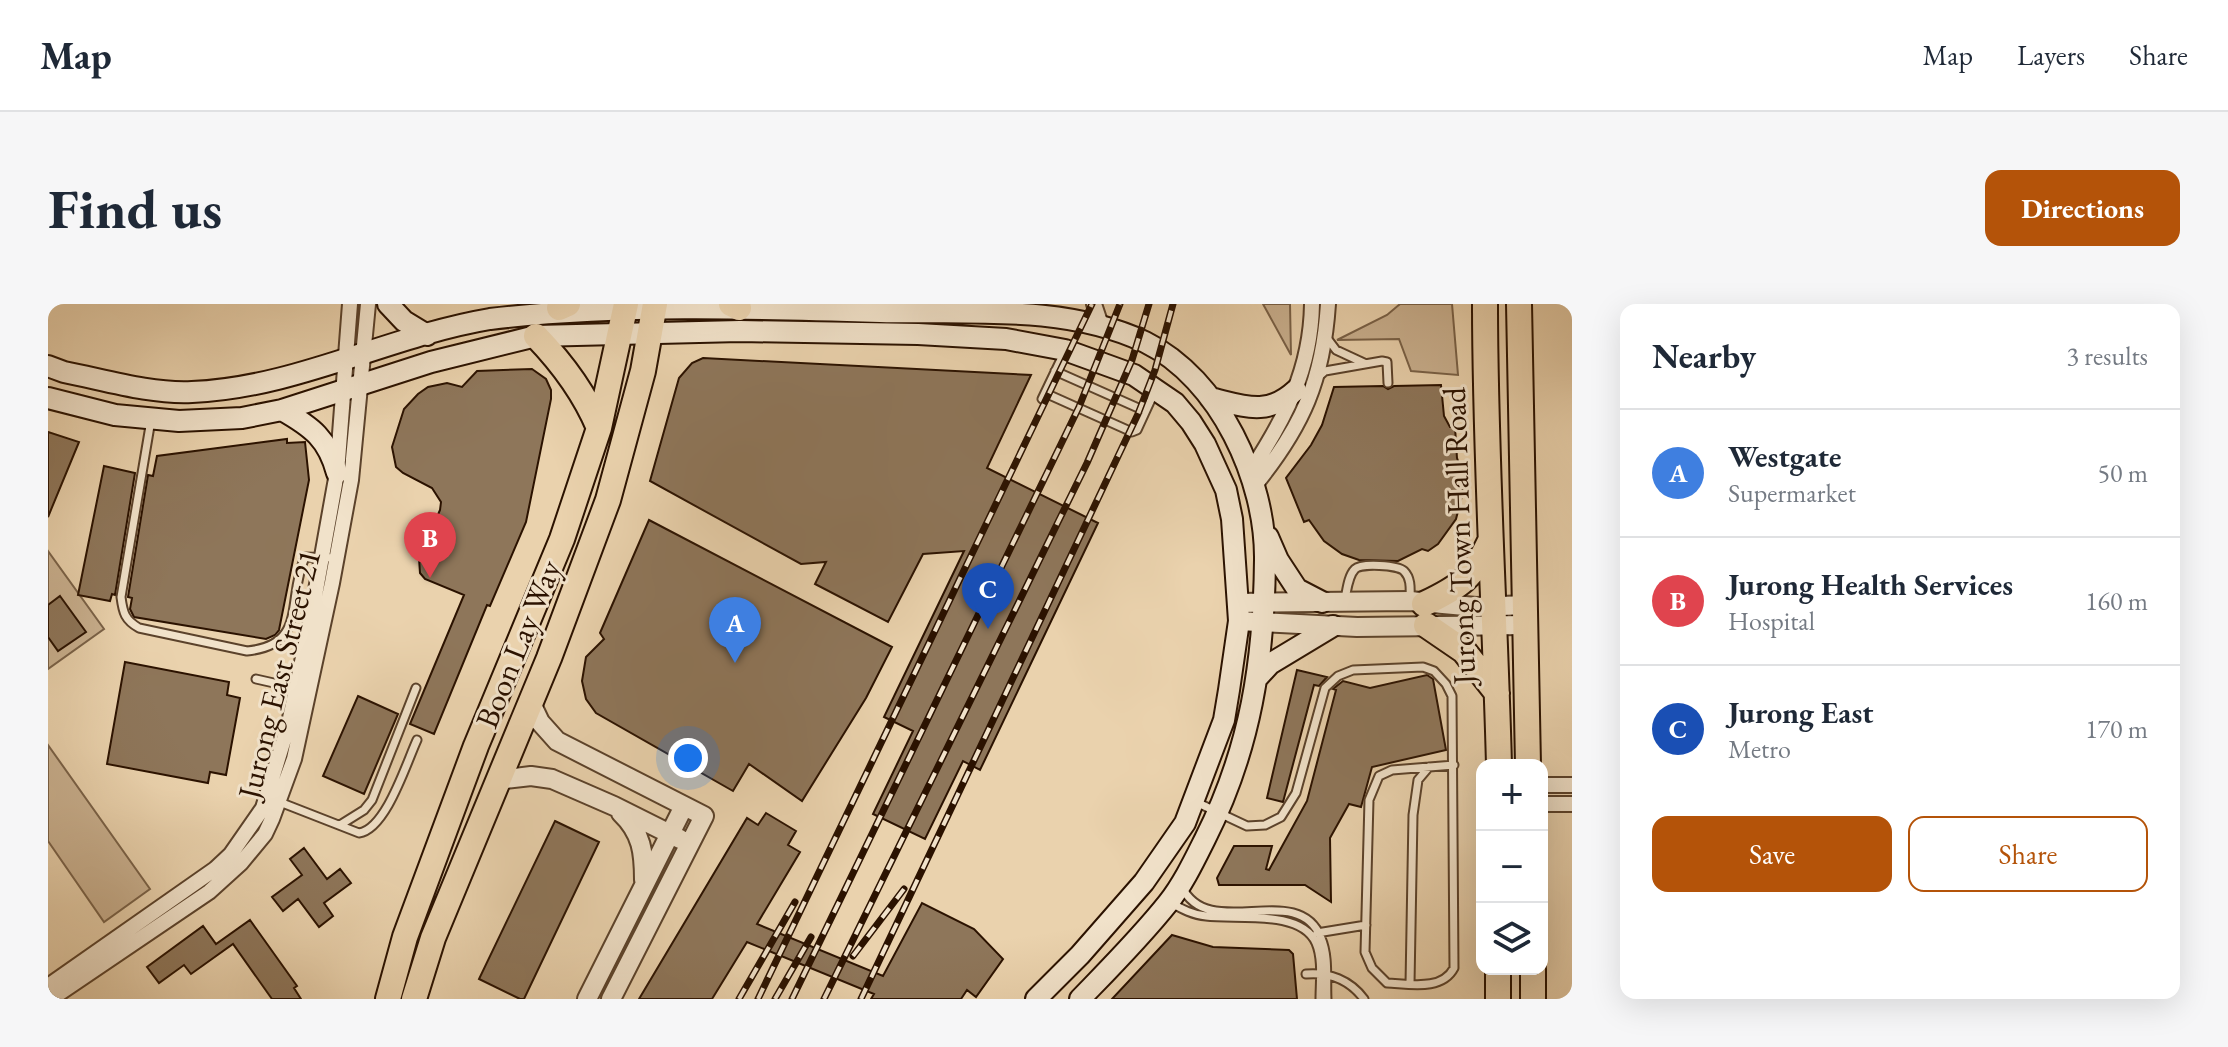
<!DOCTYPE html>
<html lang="en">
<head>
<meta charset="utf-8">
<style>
  :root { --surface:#fff; --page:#f6f6f7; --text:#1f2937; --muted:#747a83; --line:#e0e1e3; --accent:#b45309 }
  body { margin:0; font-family:"EB Garamond",serif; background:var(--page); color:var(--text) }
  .controls { position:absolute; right:24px; bottom:24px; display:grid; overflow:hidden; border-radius:16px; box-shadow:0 8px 32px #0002 }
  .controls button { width:72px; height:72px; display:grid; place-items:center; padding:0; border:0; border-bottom:2px solid var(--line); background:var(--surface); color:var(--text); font:40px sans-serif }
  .you { position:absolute; left:640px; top:454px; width:28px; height:28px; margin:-20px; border:6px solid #fff; border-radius:50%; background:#1a73e8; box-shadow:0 0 0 12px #1a73e833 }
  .badge { display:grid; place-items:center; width:52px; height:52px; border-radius:50%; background:var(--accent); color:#fff; font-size:26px; font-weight:700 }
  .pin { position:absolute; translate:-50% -66px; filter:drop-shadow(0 2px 4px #0008) }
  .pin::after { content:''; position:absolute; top:42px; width:28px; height:24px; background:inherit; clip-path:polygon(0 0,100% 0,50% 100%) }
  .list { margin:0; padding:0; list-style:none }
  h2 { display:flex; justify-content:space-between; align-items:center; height:104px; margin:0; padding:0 32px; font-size:34px }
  h2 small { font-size:26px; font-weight:400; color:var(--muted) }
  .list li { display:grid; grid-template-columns:52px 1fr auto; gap:24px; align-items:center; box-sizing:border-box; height:128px; padding:0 32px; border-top:2px solid var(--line) }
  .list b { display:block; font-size:30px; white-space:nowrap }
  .list p { margin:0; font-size:26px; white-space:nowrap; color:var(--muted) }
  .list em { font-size:26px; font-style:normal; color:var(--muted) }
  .actions { display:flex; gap:16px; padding:24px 32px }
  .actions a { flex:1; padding:18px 0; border:2px solid var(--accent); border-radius:16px; text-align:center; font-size:28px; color:var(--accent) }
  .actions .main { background:var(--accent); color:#fff }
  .icon { flex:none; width:44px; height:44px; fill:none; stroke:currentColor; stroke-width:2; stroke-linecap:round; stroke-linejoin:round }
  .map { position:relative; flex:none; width:1524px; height:695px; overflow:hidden; border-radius:16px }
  header { display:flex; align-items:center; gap:48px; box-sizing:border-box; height:112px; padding:0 40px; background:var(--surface); border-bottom:2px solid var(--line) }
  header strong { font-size:38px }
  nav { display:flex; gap:44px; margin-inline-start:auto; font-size:28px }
  .intro { display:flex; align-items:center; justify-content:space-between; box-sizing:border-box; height:192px; padding:0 48px }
  h1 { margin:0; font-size:56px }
  .button { padding:20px 36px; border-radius:16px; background:var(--accent); color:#fff; font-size:28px; font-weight:700 }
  main { display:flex; gap:48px; padding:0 48px }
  aside { flex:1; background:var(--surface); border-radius:16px; box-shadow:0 8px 32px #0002 }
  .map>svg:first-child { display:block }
  .green { fill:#cab190; stroke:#7a6248; stroke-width:2 }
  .building { fill:#8e765a; stroke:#2b1200; stroke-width:2 }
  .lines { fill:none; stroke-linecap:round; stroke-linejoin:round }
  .service-casing { stroke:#5b422b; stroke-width:11 }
  .minor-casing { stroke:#5b422b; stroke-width:18 }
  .tertiary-casing { stroke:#5b422b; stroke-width:22 }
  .secondary-casing { stroke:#2b1200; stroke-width:24 }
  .primary-casing { stroke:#2b1200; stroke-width:28 }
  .service { stroke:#f1e2ca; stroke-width:7 }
  .minor { stroke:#f1e2ca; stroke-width:14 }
  .tertiary { stroke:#f1e2ca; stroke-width:18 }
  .secondary { stroke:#f1e2ca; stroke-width:20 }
  .primary { stroke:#ead2ad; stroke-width:24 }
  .rail-casing { stroke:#2b1200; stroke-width:7 }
  .rail { stroke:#f1e2ca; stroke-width:4; stroke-dasharray:12; stroke-linecap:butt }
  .labels { text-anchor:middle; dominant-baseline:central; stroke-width:6; stroke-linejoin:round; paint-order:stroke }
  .street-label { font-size:32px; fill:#2b1200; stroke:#f1e2ca }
</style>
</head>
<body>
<header>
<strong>Map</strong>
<nav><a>Map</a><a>Layers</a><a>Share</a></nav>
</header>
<div class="intro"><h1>Find us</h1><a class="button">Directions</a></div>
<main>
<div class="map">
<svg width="1524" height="695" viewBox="0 0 1524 695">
  <rect width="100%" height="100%" fill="#ead2ad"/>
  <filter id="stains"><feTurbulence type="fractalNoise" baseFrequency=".0025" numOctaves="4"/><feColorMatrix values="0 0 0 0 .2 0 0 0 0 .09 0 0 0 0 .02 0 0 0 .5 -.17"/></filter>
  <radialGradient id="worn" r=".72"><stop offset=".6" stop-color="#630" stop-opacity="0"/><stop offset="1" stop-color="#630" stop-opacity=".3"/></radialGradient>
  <path class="green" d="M 1215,0 L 1242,0 L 1243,51 Z
    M 1352,0 L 1404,0 L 1410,71 L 1363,67 L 1351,35 L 1289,36 L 1339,11 Z
    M 0,247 L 56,325 L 0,365 Z
    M 0,441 L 102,585 L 56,618 L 0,537 Z"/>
  <path class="building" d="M 655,54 L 983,71 L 939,164 L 1050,219 L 932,466 L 915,457 L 877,535 L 825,510 L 865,427 L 836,413 L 916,247 L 875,250 L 840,318 L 767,280 L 778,258 L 753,260 L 602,177 L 631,74 L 644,59 Z
    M 484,65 L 498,75 L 503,86 L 503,95 L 478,218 L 442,302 L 439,301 L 386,430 L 362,420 L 416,291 L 377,275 L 372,269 L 371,254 L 392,206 L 393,198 L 384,184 L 355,169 L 348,163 L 344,143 L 356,105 L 370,90 L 380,83 L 399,79 L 414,83 L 429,67 Z
    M 1393,81 L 1396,112 L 1402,123 L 1407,123 L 1409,154 L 1414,168 L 1415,188 L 1408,215 L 1390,240 L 1380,247 L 1374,245 L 1350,257 L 1311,256 L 1294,250 L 1276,237 L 1261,216 L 1256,218 L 1238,174 L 1263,141 L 1274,121 L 1286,83 L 1335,82 L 1340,85 L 1346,82 Z
    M 0,128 L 31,138 L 0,213 Z
    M 239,135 L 239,139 L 257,138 L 261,176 L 231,326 L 227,331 L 218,335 L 86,313 L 82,305 L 84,294 L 80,293 L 100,171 L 105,172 L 109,152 Z
    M 56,162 L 87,169 L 67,291 L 64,290 L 62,297 L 30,291 Z
    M 601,216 L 844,343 L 818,394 L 754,497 L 701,460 L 685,487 L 548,409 L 538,395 L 534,377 L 538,353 L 556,335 L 552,329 Z
    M 12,292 L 38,328 L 10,347 L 0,333 L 0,301 Z
    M 77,358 L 181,378 L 179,391 L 192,394 L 178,471 L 162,468 L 160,479 L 59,460 Z
    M 1249,366 L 1279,373 L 1271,382 L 1266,381 L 1235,498 L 1219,494 Z
    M 1379,371 L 1385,375 L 1398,446 L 1324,463 L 1313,503 L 1301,500 L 1282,534 L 1283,598 L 1257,581 L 1171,581 L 1169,574 L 1186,542 L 1224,542 L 1218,565 L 1221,566 L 1259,497 L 1288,386 L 1285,385 L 1295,377 L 1322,384 Z
    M 310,392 L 350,410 L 316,490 L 275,472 Z
    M 718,509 L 748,527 L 740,541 L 752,548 L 709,620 L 835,672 L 874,599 L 926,625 L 955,655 L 928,693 L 919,686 L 913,695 L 823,695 L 826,690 L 699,638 L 664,695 L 591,695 L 699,514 L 710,521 Z
    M 507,517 L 551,538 L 476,695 L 472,695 L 431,675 Z
    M 256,544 L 279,575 L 292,565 L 303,579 L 276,599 L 285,612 L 271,623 L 250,595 L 235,607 L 224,593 L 254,571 L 242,555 Z
    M 202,616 L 249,682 L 246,684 L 253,695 L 224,695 L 185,640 L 143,670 L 136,661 L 111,679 L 99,663 L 155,622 L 168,640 Z
    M 1124,631 L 1165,643 L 1241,646 L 1245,650 L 1249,695 L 1064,695 Z"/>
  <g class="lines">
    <g class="service-casing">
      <path id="service" d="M 1279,34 L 1288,46 L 1316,59
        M 1007,67 L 1097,107
        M 1270,73 L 1277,67 L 1334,57 L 1339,58 L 1340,79
        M 997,89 L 1084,128 L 1089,126 L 1106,89
        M 994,95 L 1017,47
        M 103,116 L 73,293 C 75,309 77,316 91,324 L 199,347 C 260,341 238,296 257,253 L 289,254
        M 1297,295 C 1299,286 1300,272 1307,265 C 1313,259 1350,261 1356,267 C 1364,275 1362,287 1362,297
        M 208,375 L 248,384
        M 229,497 L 311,529 C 338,525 358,460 369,436
        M 1148,498 L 1199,522 L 1217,521 L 1233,513 L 1248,489 L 1277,384 L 1290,372 L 1305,366 L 1375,363 L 1386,367 L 1398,380 L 1404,392 L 1406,664 C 1394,687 1362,680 1339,679 L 1324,664 L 1317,648 L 1321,496 L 1331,472 L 1344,466 L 1406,461
        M 292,521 L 316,506 L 324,496 L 368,384
        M 1134,583 C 1161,639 1250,575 1273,634 C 1281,652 1278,676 1279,695
        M 1123,599 C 1134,605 1145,611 1158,612 C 1188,616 1253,605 1268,639 C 1275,655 1272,678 1272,695
        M 1269,629 L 1318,621
        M 1258,670 C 1281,668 1302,676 1316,695
        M 1362,680 L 1365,511 L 1370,476 L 1381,463"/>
    </g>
    <g class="minor-casing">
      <path id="minor" d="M 1046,0 L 1052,18
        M 1202,168 C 1237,114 1263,66 1264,0
        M 1207,181 C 1255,122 1275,76 1280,0
        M 1494,481 L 1524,481
        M 1494,500 L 1524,500
        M 0,682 L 167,565 L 183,550 L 215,504 L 241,419 L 261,325 L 289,169 L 302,0
        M 3,695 L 161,588 L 193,559 L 217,530 L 224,515 L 246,455 L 284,279 L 303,176 L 320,0"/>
    </g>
    <g class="tertiary-casing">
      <path id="tertiary" d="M 1189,299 L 1362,297 L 1428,303 L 1478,301
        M 1191,317 L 1309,323 L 1478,321
        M 483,399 L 492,418 L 509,437 L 656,512 L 563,695
        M 450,476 L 483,472 L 504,475 L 566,502 L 632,535
        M 573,509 C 594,529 596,549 596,576
        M 539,695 L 636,502"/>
    </g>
    <g class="secondary-casing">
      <path id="secondary" d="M 340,0 L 356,17 L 379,31
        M 0,62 L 16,68 C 57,76 102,90 144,88 C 247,84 341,32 442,15 C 570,0 702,4 832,8 C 919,10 1017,0 1097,38 C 1172,75 1218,176 1217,256 C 1216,356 1203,444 1157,535 C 1146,557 1135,580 1120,599 C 1093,633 1062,664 1032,695
        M 0,94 L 67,111 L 131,117 L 194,114 L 234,106 L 383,58 L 488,32 L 692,27 L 870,30 L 958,35 L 1017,46 L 1086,71 L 1127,99 L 1143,118 L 1157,140 L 1178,186 L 1184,215 L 1191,317 L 1181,386 L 1176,416 L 1137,519 L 1096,578 L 1032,651 L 988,695
        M 1162,94 C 1196,102 1219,113 1248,86
        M 234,106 C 264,123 280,135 289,169
        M 1220,233 L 1230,256 L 1249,285 L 1274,298
        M 1210,373 L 1222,360 L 1285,322"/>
    </g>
    <g class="primary-casing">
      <path id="primary" d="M 683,0 L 691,4
        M 1437,0 C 1437,154 1447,307 1451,461
        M 1471,0 L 1480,461
        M 511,4 L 520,0
        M 488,32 C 515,60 536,88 551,124
        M 1376,300 C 1412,283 1425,274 1442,237
        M 1378,321 L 1416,347 L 1449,389
        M 1485,665 L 1485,695
        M 340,695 L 357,633 L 428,442 L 514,235 L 551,124 L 578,0
        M 366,695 L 385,634 L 501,354 L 560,196 L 595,67 L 607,0
        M 1450,695 L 1450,665"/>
    </g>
    <use href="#service" class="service"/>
    <use href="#minor" class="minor"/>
    <use href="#tertiary" class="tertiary"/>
    <use href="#secondary" class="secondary"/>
    <use href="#primary" class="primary"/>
    <g class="rail-casing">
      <path id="rail" d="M 805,652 L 856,585
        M 691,695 L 747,598
        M 710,695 L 1044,0
        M 727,695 L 763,633
        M 744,695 L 1031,103 L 1072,0
        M 776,695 L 1039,159 L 1084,56 L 1101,0
        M 813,695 L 1090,110 L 1107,66 L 1125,0"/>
    </g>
    <use href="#rail" class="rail"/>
  </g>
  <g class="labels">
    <g class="street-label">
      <text transform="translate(1411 232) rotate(-92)">Jurong Town Hall Road</text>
      <text transform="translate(470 340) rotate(-68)">Boon Lay Way</text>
      <text transform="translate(231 370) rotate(-76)">Jurong East Street 21</text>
    </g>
  </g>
  <rect width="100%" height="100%" filter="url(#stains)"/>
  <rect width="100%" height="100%" fill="url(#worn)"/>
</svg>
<div class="controls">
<button>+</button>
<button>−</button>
<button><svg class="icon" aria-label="layers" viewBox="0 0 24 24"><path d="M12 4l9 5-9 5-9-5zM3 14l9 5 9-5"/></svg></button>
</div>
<div class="you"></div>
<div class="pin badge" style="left:687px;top:359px;background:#3f7fe0">A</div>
<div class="pin badge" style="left:382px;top:274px;background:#e0444e">B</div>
<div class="pin badge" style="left:940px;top:325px;background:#1a4fb4">C</div>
</div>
<aside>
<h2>Nearby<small>3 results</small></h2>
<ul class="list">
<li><span class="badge" style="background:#3f7fe0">A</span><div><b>Westgate</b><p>Supermarket</p></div><em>50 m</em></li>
<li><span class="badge" style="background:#e0444e">B</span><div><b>Jurong Health Services</b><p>Hospital</p></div><em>160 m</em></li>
<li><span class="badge" style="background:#1a4fb4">C</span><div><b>Jurong East</b><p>Metro</p></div><em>170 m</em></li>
</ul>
<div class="actions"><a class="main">Save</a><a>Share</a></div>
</aside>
</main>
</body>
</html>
